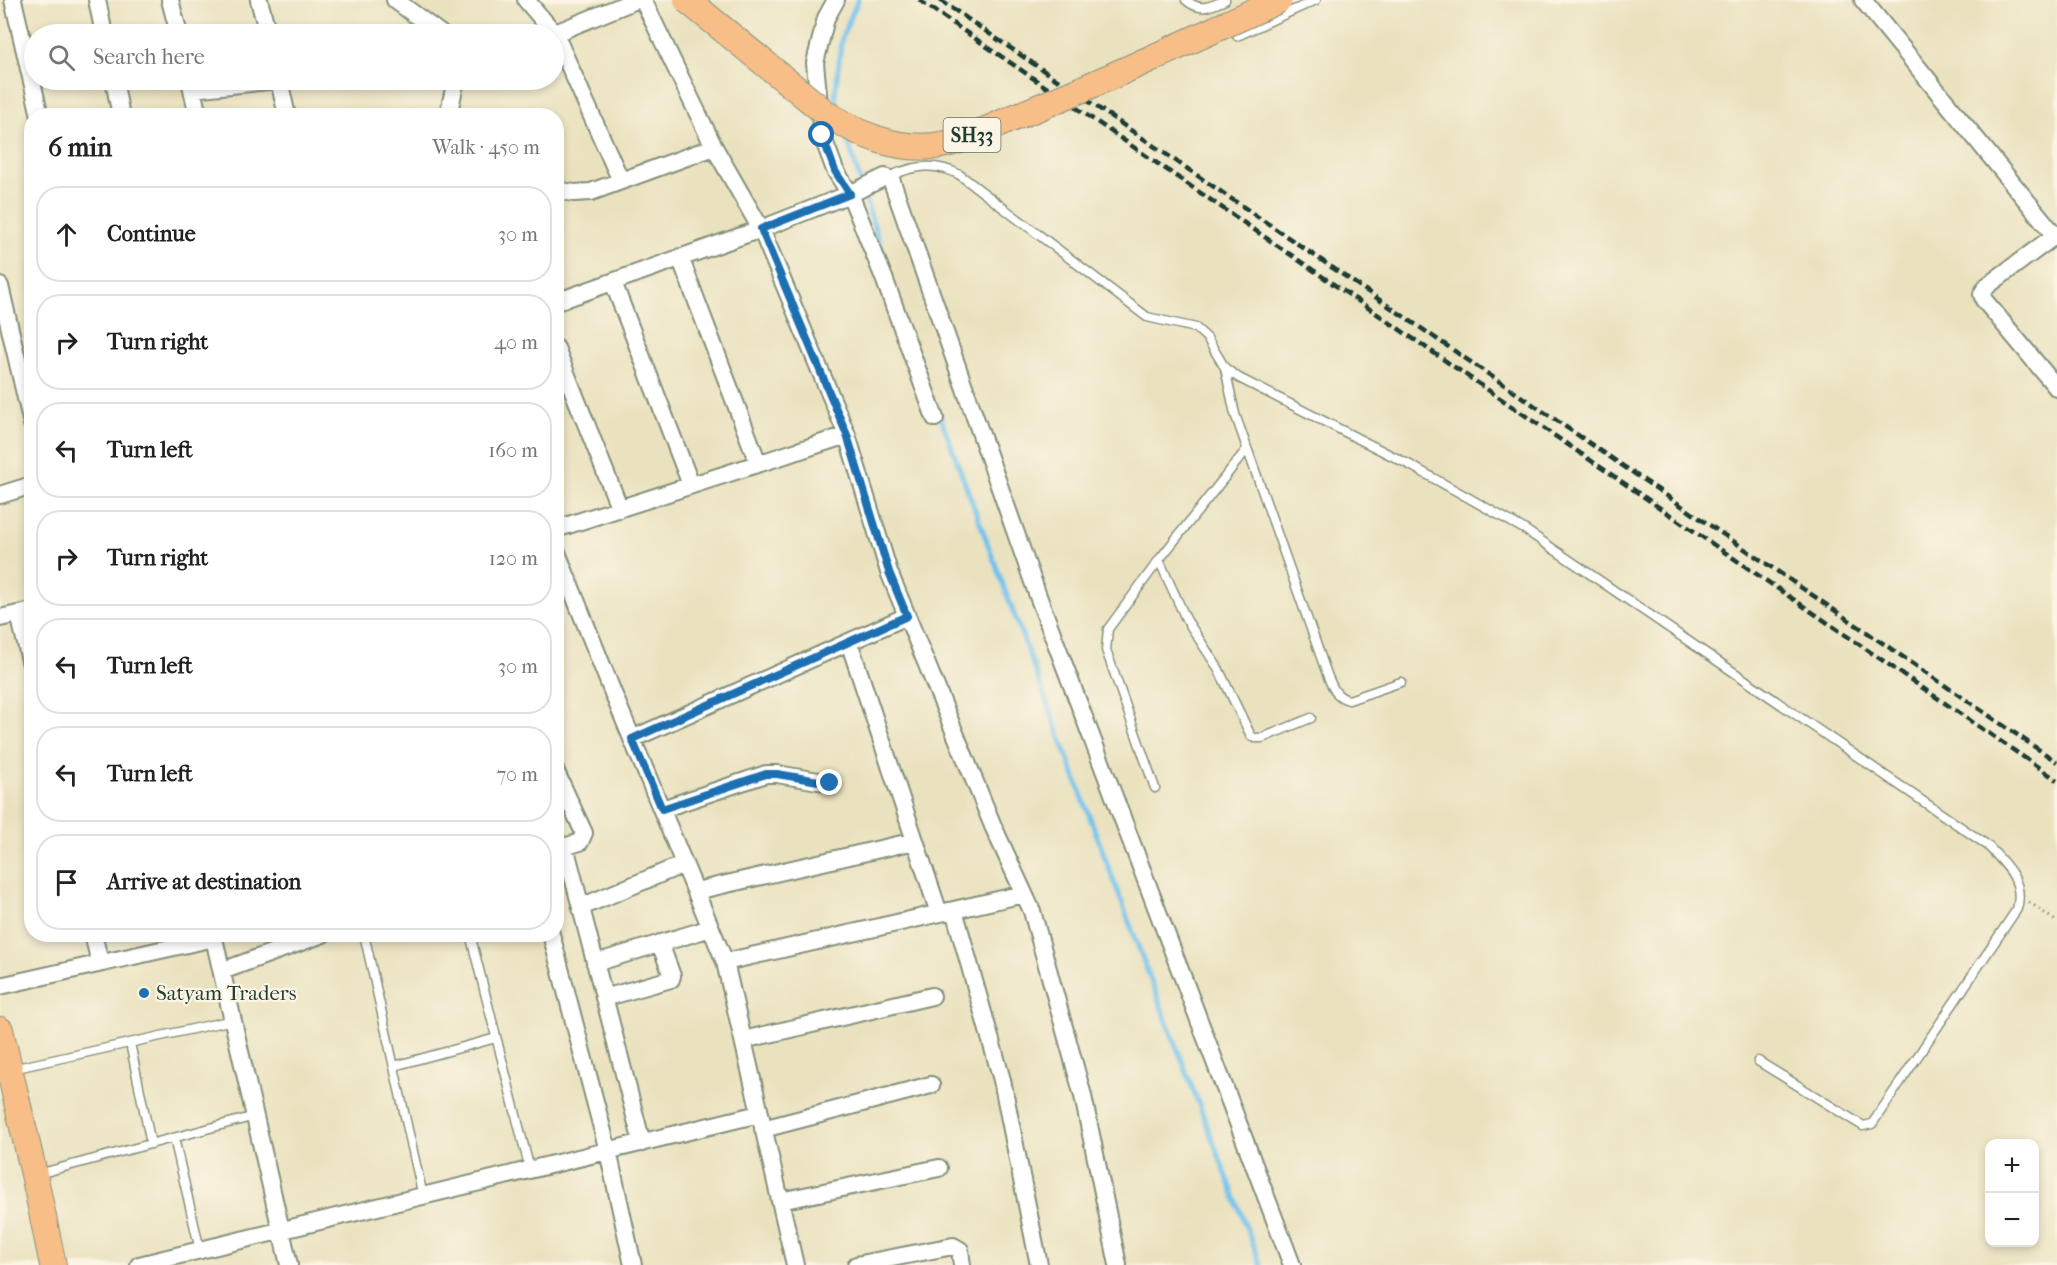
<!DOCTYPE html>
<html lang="en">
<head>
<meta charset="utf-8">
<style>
  :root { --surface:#fff; --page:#f2f2f2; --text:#222; --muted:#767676; --line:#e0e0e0 }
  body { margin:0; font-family:"IM FELL French Canon",serif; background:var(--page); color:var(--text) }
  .controls { position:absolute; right:18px; bottom:18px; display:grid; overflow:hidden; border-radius:12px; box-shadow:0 3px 9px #0003 }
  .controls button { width:54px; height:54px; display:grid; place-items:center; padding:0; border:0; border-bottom:2px solid var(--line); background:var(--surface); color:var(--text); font:30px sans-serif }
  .stop { position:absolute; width:18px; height:18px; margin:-14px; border:4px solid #1f6fb2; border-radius:50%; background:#fff }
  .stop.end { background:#1f6fb2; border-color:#fff; box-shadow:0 2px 6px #0008 }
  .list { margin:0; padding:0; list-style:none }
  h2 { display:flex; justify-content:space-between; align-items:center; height:78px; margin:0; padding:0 24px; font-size:26px }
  h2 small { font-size:20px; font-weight:400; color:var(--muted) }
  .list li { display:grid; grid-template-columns:39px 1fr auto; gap:18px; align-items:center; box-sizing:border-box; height:96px; margin:0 12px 12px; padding:0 12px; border:2px solid var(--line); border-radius:24px }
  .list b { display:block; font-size:22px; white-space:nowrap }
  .list em { font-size:20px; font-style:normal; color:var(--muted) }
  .icon { flex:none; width:33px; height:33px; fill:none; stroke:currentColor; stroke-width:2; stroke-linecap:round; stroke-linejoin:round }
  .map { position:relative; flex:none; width:2057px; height:1265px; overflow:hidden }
  .search { position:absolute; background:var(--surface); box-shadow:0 3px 9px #0003; left:24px; top:24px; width:540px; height:66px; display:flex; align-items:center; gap:15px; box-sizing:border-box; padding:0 21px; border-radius:33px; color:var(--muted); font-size:22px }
  .panel { position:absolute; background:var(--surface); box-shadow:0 3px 9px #0003; left:24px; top:108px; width:540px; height:834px; border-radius:24px }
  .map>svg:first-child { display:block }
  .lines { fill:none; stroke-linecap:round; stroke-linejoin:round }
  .stream { stroke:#70c2ec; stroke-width:5 }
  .service-casing { stroke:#84907a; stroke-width:11 }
  .minor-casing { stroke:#84907a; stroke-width:20 }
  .primary-casing { stroke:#84907a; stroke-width:28 }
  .path { stroke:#84907a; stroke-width:3; stroke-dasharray:1.5 4.5; stroke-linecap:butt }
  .service { stroke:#fff; stroke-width:8 }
  .minor { stroke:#fff; stroke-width:16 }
  .primary { stroke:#f7be88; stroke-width:26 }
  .rail { stroke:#1f3d34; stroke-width:4.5; stroke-dasharray:9 4.5; stroke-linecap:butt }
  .primary-bridge-casing { stroke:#84907a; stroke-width:28; stroke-linecap:butt }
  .primary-bridge { stroke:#f7be88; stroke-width:26 }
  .route { stroke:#1f6fb2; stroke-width:8 }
  .poi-dot { fill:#1f6fb2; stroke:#fcf5e5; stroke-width:2 }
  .labels { text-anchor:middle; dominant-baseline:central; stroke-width:4.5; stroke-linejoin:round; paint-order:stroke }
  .shield { fill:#fcf5e5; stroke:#617469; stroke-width:1.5 }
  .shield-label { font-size:20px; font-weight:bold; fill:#1f3d34 }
  .poi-label { font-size:21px; fill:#1f3d34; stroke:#fcf5e5; text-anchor:start }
</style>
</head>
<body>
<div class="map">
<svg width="2057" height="1265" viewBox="0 0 2057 1265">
  <rect width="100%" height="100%" fill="#fcf5e5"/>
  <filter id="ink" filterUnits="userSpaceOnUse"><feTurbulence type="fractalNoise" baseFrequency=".0167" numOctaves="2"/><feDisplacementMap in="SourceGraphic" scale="12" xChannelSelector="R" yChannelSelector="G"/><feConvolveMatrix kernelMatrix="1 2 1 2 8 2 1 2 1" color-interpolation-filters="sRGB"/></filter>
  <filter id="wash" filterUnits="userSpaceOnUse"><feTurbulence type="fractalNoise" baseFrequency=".008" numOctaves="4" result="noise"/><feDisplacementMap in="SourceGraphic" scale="24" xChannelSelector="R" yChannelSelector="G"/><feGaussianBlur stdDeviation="1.35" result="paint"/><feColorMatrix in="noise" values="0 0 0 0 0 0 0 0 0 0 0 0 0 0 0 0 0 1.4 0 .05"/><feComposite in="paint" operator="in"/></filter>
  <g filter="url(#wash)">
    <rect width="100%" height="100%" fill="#eae2bf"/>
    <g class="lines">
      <path class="stream" d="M 839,111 L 835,96 L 842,37 L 858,0
        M 846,135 L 883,255
        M 940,416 L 1150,978 L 1261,1265"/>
    </g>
  </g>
  <g filter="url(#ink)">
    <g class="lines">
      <g class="service-casing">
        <path id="service" d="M 1186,0 C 1200,12 1210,7 1225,0
          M 1237,36 L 1316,0
          M 889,177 C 913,165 936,162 960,175 L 1147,317 L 1196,328 L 1207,338 L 1225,368 L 1239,378 L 1410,465 L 1524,529 L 1987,845 C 2005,864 2025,880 2017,909 L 1872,1124 L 1863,1126 L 1758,1061
          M 1225,368 L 1235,414 L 1328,677 C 1333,688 1336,697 1349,700 L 1401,682
          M 1159,560 L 1186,619 L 1218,668 L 1251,736 L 1255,738 L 1262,738 L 1311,718
          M 1155,788 L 1106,650 L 1108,629 L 1159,560 L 1247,449
          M 364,934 L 423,1196
          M 470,934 L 530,1170
          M 130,1043 L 151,1144
          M 394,1066 L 496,1038
          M 12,1069 L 233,1020
          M 174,1138 L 200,1250
          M 38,1174 L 255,1116"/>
      </g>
      <g class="minor-casing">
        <path id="minor" d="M 13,0 L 40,116
          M 97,0 L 104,34
          M 170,0 L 179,34
          M 259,0 L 268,34
          M 395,0 L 441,34
          M 526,0 L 555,34 L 621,181
          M 643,0 L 714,147 L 761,229 L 847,435 L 889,572 L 993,826 L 1032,911 L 1083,1096 L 1118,1265
          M 836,0 L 826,18 L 815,63 L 822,135 L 835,170 L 850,194 L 884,278 L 935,418
          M 1863,0 L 2057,238
          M 553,34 L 636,0
          M 114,80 L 121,116
          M 190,80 L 198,116
          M 279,80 L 287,116
          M 192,89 L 279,80
          M 448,116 L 456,80
          M 556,190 L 574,193 L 591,192 L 714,147
          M 2057,234 L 1987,286 L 1982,294 L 1984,300 L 2057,388
          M 680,257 L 758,463
          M 613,282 L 691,485
          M 0,286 L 32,424
          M 556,302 L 761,229 L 850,194 L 885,177 L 891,179 L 1038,596 L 1292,1265
          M 556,348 L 620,509
          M 0,495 L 32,485
          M 556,529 L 847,435
          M 556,550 L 613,693 L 725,962 L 795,1265
          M 19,614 L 32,669
          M 0,618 L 32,611
          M 849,642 L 939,913
          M 632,739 L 907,616
          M 556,772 L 584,833 L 580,842 L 557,849
          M 662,809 L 766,774 L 777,774 L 830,783
          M 565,846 L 642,1143
          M 696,891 L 915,841
          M 581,907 L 684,864
          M 954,910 L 1002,1080 L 1039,1265
          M 93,934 L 100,963
          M 213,934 L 289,1265
          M 551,934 L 608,1151 L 633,1265
          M 725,962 L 1024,894
          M 595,963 L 711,928
          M 222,971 L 323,934
          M 0,986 L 214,938
          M 604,998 L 671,979 L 672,976 L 660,943
          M 743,1040 L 932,996
          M 763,1129 L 931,1085
          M 780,1201 L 939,1168
          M 139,1265 L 759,1114
          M 856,1265 L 953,1246 L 960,1250 L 962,1265"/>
      </g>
      <g class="primary-casing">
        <path id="primary" d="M 0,1030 L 34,1174 L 53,1265"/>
      </g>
      <path class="path" d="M 2029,902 L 2057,922"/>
      <use href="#service" class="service"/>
      <use href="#minor" class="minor"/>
      <use href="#primary" class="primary"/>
      <path class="rail" d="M 919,0 L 2057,780
        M 940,0 L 2057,762"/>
      <g class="primary-bridge-casing">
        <path id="primary-bridge" d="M 687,0 L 827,114 C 860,135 894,150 934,146 C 963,143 993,126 1020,115 C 1108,80 1193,39 1279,0"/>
      </g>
      <use href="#primary-bridge" class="primary-bridge"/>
    </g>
  </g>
  <g class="lines" filter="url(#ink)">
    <path class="route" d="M 822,135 L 835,171 L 850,194 L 761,229 L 847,435 L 889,572 L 907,616 L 632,739 L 662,809 L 766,774 L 777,774 L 830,783"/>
  </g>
  <circle class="poi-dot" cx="144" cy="993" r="6"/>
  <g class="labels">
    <rect class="shield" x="943.5" y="118" width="57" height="34" rx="4.5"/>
    <g class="shield-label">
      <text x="972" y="135">SH33</text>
    </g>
    <g class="poi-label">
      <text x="156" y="993">Satyam Traders</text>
    </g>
  </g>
</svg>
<div class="controls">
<button>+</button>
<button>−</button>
</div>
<div class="stop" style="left:822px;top:135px"></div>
<div class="stop end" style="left:830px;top:783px"></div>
<div class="search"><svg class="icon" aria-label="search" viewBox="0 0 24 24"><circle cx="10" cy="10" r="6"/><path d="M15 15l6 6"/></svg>Search here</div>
<section class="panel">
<h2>6 min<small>Walk · 450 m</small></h2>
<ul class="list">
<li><svg class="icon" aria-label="ahead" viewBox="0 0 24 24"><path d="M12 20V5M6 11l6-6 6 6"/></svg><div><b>Continue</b></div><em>30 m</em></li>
<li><svg class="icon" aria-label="right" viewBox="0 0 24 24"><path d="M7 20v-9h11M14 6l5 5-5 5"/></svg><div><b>Turn right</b></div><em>40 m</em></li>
<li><svg class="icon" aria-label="left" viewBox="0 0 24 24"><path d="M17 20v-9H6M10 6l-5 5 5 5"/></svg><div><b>Turn left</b></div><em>160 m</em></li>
<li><svg class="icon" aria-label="right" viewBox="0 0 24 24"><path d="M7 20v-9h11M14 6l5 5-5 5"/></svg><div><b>Turn right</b></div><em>120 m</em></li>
<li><svg class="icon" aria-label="left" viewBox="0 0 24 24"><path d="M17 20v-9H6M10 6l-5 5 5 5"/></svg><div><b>Turn left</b></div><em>30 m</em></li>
<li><svg class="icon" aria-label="left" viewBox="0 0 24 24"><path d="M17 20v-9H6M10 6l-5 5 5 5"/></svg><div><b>Turn left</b></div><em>70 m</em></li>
<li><svg class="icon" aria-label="arrive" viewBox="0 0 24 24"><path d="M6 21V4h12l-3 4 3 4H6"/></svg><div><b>Arrive at destination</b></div></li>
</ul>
</section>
</div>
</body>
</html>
